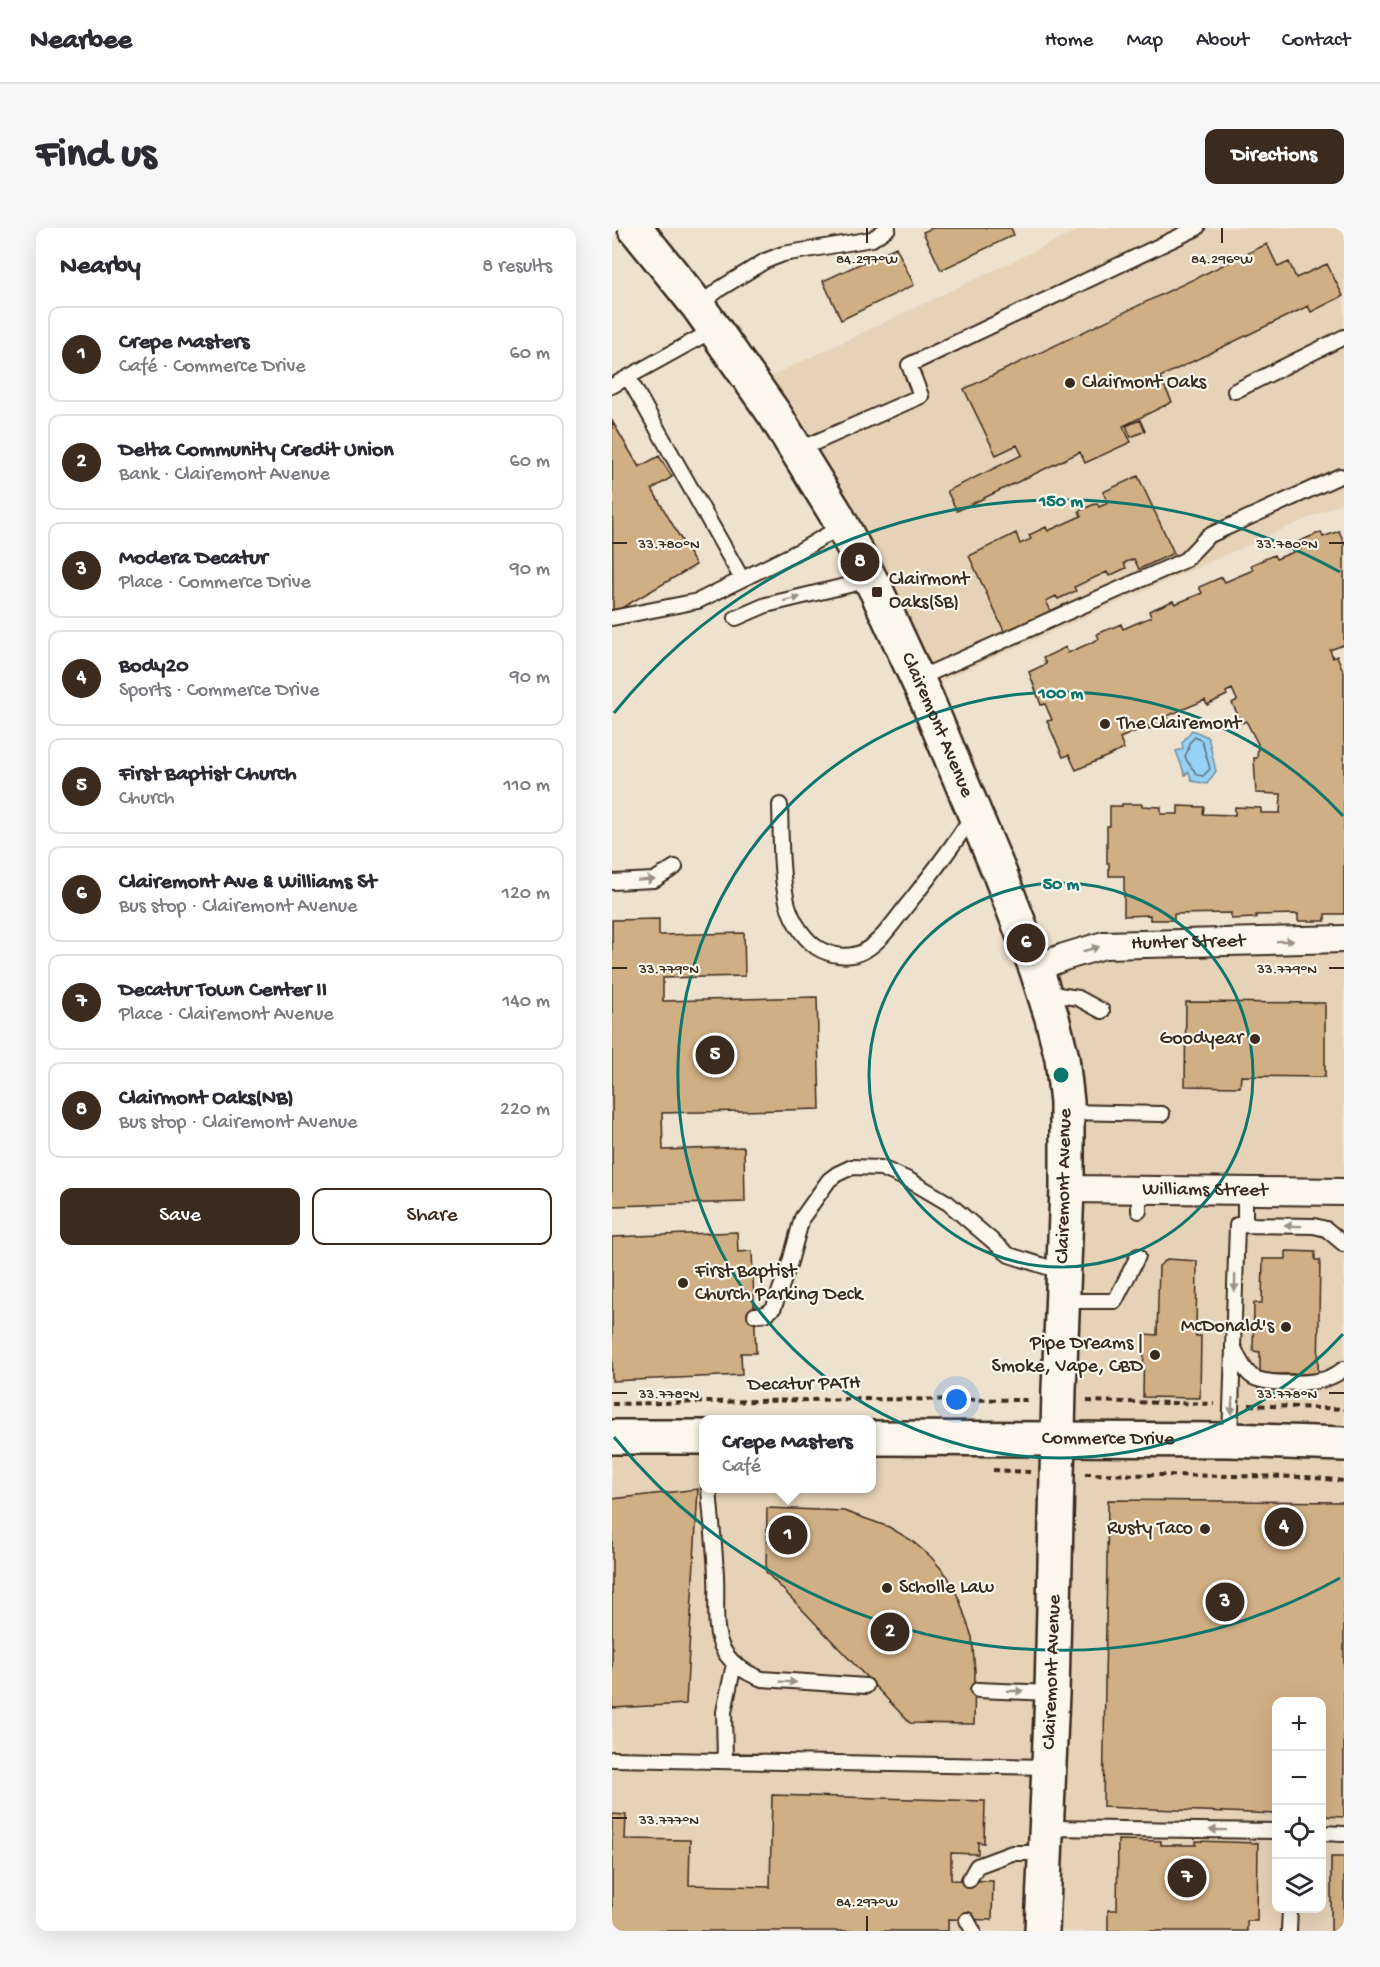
<!DOCTYPE html>
<html lang="en">
<head>
<meta charset="utf-8">
<style>
  :root { --surface:#fff; --page:#f7f7f7; --text:#2b2b33; --muted:#7c7c81; --line:#e1e1e2; --accent:#3b2a1e }
  body { margin:0; font-family:"Gochi Hand",sans-serif; background:var(--page); color:var(--text) }
  .controls { position:absolute; right:18px; bottom:18px; display:grid; overflow:hidden; border-radius:12px; box-shadow:0 6px 24px #0002 }
  .controls button { width:54px; height:54px; display:grid; place-items:center; padding:0; border:0; border-bottom:2px solid var(--line); background:var(--surface); color:var(--text); font:30px sans-serif }
  .you { position:absolute; left:345px; top:1172px; width:21px; height:21px; margin:-15px; border:4px solid #fff; border-radius:50%; background:#1a73e8; box-shadow:0 0 0 9px #1a73e833 }
  .badge { display:grid; place-items:center; width:39px; height:39px; border-radius:50%; background:var(--accent); color:#fff; font-size:20px; font-weight:700 }
  .pin { position:absolute; translate:-50% -50%; border:3px solid #fff; box-shadow:0 2px 6px #0006 }
  .popup { position:absolute; left:87px; top:1187px; width:177px; height:78px; box-sizing:border-box; display:grid; place-content:center; border-radius:12px; background:var(--surface); filter:drop-shadow(0 2px 4px #0005); font-size:20px; white-space:nowrap; color:var(--muted) }
  .popup b { font-size:22px; color:var(--text) }
  .popup::after { content:''; position:absolute; left:50%; top:100%; margin-left:-12px; border:12px solid transparent; border-top-color:var(--surface) }
  .list { margin:0; padding:0; list-style:none }
  h2 { display:flex; justify-content:space-between; align-items:center; height:78px; margin:0; padding:0 24px; font-size:26px }
  h2 small { font-size:20px; font-weight:400; color:var(--muted) }
  .list li { display:grid; grid-template-columns:39px 1fr auto; gap:18px; align-items:center; box-sizing:border-box; height:96px; margin:0 12px 12px; padding:0 12px; border:2px solid var(--line); border-radius:12px }
  .list b { display:block; font-size:22px; white-space:nowrap }
  .list p { margin:0; font-size:20px; white-space:nowrap; color:var(--muted) }
  .list em { font-size:20px; font-style:normal; color:var(--muted) }
  .actions { display:flex; gap:12px; padding:18px 24px }
  .actions a { flex:1; padding:14px 0; border:2px solid var(--accent); border-radius:12px; text-align:center; font-size:21px; color:var(--accent) }
  .actions .main { background:var(--accent); color:#fff }
  .icon { flex:none; width:33px; height:33px; fill:none; stroke:currentColor; stroke-width:2; stroke-linecap:round; stroke-linejoin:round }
  .map { position:relative; flex:none; width:732px; height:1703px; overflow:hidden; border-radius:12px }
  header { display:flex; align-items:center; gap:36px; box-sizing:border-box; height:84px; padding:0 30px; background:var(--surface); border-bottom:2px solid var(--line) }
  header strong { font-size:28px }
  nav { display:flex; gap:33px; margin-inline-start:auto; font-size:21px }
  .intro { display:flex; align-items:center; justify-content:space-between; box-sizing:border-box; height:144px; padding:0 36px }
  h1 { margin:0; font-size:42px }
  .button { padding:15px 27px; border-radius:12px; background:var(--accent); color:#fff; font-size:21px; font-weight:700 }
  main { display:flex; gap:36px; padding:0 36px }
  aside { flex:1; background:var(--surface); border-radius:12px; box-shadow:0 6px 24px #0002 }
  .map>svg:first-child { display:block }
  .built { fill:#e5d2b7; fill-rule:evenodd }
  .water { fill:#95d2f6; stroke:#718fa0; stroke-width:1.5 }
  .lines { fill:none; stroke-linecap:round; stroke-linejoin:round }
  .shore { stroke:#5f6d74; stroke-width:1.5 }
  .building { fill:#d1af84; stroke:#3b2a1e; stroke-width:1.5 }
  .service-casing { stroke:#3b2a1e; stroke-width:18 }
  .minor-casing { stroke:#3b2a1e; stroke-width:30 }
  .secondary-casing { stroke:#3b2a1e; stroke-width:38 }
  .path { stroke:#3b2a1e; stroke-width:4; stroke-dasharray:6 4.5; stroke-linecap:butt }
  .service { stroke:#fbf7ec; stroke-width:14 }
  .minor { stroke:#fbf7ec; stroke-width:26 }
  .secondary { stroke:#fbf7ec; stroke-width:33 }
  .oneway { fill:#9b9085 }
  .ticks { fill:none; stroke:#3b2a1e; stroke-width:2 }
  .ring { fill:none; stroke:#0f766e; stroke-width:3 }
  .poi-dot { fill:#3b2a1e; stroke:#fbf7ec; stroke-width:2 }
  .labels { text-anchor:middle; dominant-baseline:central; stroke-width:4.5; stroke-linejoin:round; paint-order:stroke }
  .poi-label { font-size:20px; fill:#3b2a1e; stroke:#fbf7ec; text-anchor:start }
  .street-label { font-size:20px; fill:#3b2a1e; stroke:#fbf7ec }
  .ticks-label { font-size:15px; text-anchor:middle; fill:#3b2a1e; stroke:#fbf7ec; stroke-width:4.5; stroke-linejoin:round; paint-order:stroke }
  .centre { fill:#0f766e; stroke:#fbf7ec; stroke-width:3 }
  .ring-label { font-size:18px; text-anchor:middle; font-weight:bold; fill:#0f766e; stroke:#fbf7ec; stroke-width:4.5; stroke-linejoin:round; paint-order:stroke }
</style>
</head>
<body>
<header>
<strong>Nearbee</strong>
<nav><a>Home</a><a>Map</a><a>About</a><a>Contact</a></nav>
</header>
<div class="intro"><h1>Find us</h1><a class="button">Directions</a></div>
<main>
<aside>
<h2>Nearby<small>8 results</small></h2>
<ul class="list">
<li><span class="badge">1</span><div><b>Crepe Masters</b><p>Café · Commerce Drive</p></div><em>60 m</em></li>
<li><span class="badge">2</span><div><b>Delta Community Credit Union</b><p>Bank · Clairemont Avenue</p></div><em>60 m</em></li>
<li><span class="badge">3</span><div><b>Modera Decatur</b><p>Place · Commerce Drive</p></div><em>90 m</em></li>
<li><span class="badge">4</span><div><b>Body20</b><p>Sports · Commerce Drive</p></div><em>90 m</em></li>
<li><span class="badge">5</span><div><b>First Baptist Church</b><p>Church</p></div><em>110 m</em></li>
<li><span class="badge">6</span><div><b>Clairemont Ave &amp; Williams St</b><p>Bus stop · Clairemont Avenue</p></div><em>120 m</em></li>
<li><span class="badge">7</span><div><b>Decatur Town Center II</b><p>Place · Clairemont Avenue</p></div><em>140 m</em></li>
<li><span class="badge">8</span><div><b>Clairmont Oaks(NB)</b><p>Bus stop · Clairemont Avenue</p></div><em>220 m</em></li>
</ul>
<div class="actions"><a class="main">Save</a><a>Share</a></div>
</aside>
<div class="map">
<svg width="732" height="1703" viewBox="0 0 732 1703">
  <rect width="100%" height="100%" fill="#eee1cd"/>
  <filter id="ink" filterUnits="userSpaceOnUse"><feTurbulence type="fractalNoise" baseFrequency=".0167" numOctaves="2"/><feDisplacementMap in="SourceGraphic" scale="12" xChannelSelector="R" yChannelSelector="G"/><feConvolveMatrix kernelMatrix="1 2 1 2 8 2 1 2 1" color-interpolation-filters="sRGB"/></filter>
  <g filter="url(#ink)">
    <path class="built" d="M 471,0 L 732,0 L 732,274 L 307,463 L 273,397 L 132,161 Z
      M 732,710 L 732,1703 L 0,1703 L 0,1208 L 92,1209 L 92,1260 L 260,1260 L 260,1210 L 445,1211 L 459,888 L 404,720 ZM 664,1474 L 710,1474 L 710,1680 L 664,1680 Z"/>
    <path class="water" d="M 580,502 L 596,509 L 604,543 L 595,556 L 580,553 L 577,544 L 573,547 L 564,523 L 571,521 L 570,515 Z"/>
    <g class="lines">
      <path class="shore" d="M 583,509 L 590,513 L 598,541 L 591,548 L 585,547 C 581,539 576,538 573,528 L 576,522 L 577,515 Z"/>
    </g>
    <path class="building" d="M 320,0 L 399,0 L 402,7 L 329,42 L 311,4 Z
      M 655,16 L 666,39 L 677,34 L 684,50 L 715,36 L 731,68 L 699,84 L 696,78 L 548,149 L 560,174 L 511,198 L 519,214 L 473,235 L 468,224 L 345,283 L 335,263 L 410,227 L 405,217 L 384,227 L 352,161 Z
      M 284,19 L 302,57 L 229,92 L 211,53 Z
      M 528,192 L 533,203 L 519,209 L 514,198 Z
      M 0,193 L 27,239 L 47,228 L 60,249 L 40,261 L 84,337 L 1,385 Z
      M 526,248 L 562,325 L 527,341 L 522,331 L 512,335 L 514,340 L 497,348 L 495,344 L 462,359 L 464,363 L 446,371 L 444,368 L 434,373 L 439,383 L 393,405 L 357,328 L 404,305 L 408,316 L 419,311 L 417,307 L 434,299 L 436,303 L 469,288 L 467,283 L 485,275 L 487,279 L 496,275 L 491,264 Z
      M 727,303 L 732,314 L 732,419 L 731,417 L 718,422 L 721,430 L 725,428 L 732,445 L 732,686 L 713,686 L 713,693 L 686,693 L 686,686 L 644,687 L 644,690 L 619,691 L 619,685 L 562,686 L 562,692 L 538,692 L 538,687 L 512,688 L 512,648 L 497,648 L 497,635 L 495,635 L 495,598 L 498,598 L 498,578 L 510,578 L 510,576 L 530,576 L 530,578 L 549,579 L 549,586 L 566,586 L 566,578 L 592,579 L 591,586 L 623,587 L 623,579 L 649,580 L 649,585 L 668,585 L 669,566 L 644,565 L 642,530 L 645,530 L 646,516 L 634,493 L 630,495 L 620,475 L 625,472 L 620,461 L 614,464 L 615,467 L 595,477 L 593,472 L 555,488 L 558,493 L 537,501 L 536,498 L 508,510 L 512,521 L 464,542 L 457,527 L 451,529 L 435,493 L 440,492 L 433,476 L 429,477 L 417,444 L 434,436 L 431,430 L 454,419 L 456,425 L 487,411 L 485,406 L 509,396 L 511,401 L 539,389 L 537,383 L 561,373 L 563,376 L 590,365 L 587,359 L 610,349 L 613,354 L 641,342 L 639,337 L 662,327 L 664,331 L 689,321 L 686,314 L 709,304 L 711,309 Z
      M 47,691 L 47,707 L 132,705 L 133,748 L 51,750 L 51,773 L 205,769 L 208,881 L 50,885 L 51,922 L 132,919 L 133,974 L 0,978 L 0,692 Z
      M 574,774 L 713,775 L 713,849 L 629,848 L 628,859 L 573,858 Z
      M 125,1004 L 126,1024 L 140,1023 L 144,1125 L 129,1125 L 130,1147 L 0,1153 L 0,1009 Z
      M 674,1023 L 703,1024 L 703,1032 L 708,1032 L 706,1146 L 648,1146 L 648,1124 L 641,1123 L 642,1075 L 650,1075 L 651,1031 L 674,1031 Z
      M 555,1031 L 585,1033 L 584,1108 L 589,1108 L 588,1170 L 531,1169 L 532,1106 L 545,1107 L 547,1038 Z
      M 86,1261 L 74,1476 L 0,1480 L 0,1271 Z
      M 496,1272 L 732,1274 L 732,1589 L 710,1588 L 710,1474 L 664,1474 L 664,1586 L 491,1579 Z
      M 155,1280 L 232,1283 L 277,1299 L 299,1312 L 319,1329 L 336,1349 L 347,1371 L 360,1409 L 363,1443 L 362,1496 L 298,1495 L 183,1374 L 154,1344 Z
      M 160,1567 L 373,1573 L 372,1615 L 366,1614 L 366,1626 L 339,1625 L 339,1652 L 381,1653 L 380,1692 L 336,1691 L 336,1703 L 0,1703 L 0,1586 L 14,1587 L 13,1611 L 78,1612 L 77,1657 L 158,1659 Z
      M 506,1612 L 549,1613 L 549,1617 L 584,1617 L 584,1613 L 646,1615 L 645,1693 L 635,1693 L 635,1703 L 496,1703 L 496,1682 L 505,1682 Z
      M 719,1629 L 732,1629 L 732,1703 L 719,1703 Z"/>
    <g class="lines">
      <g class="service-casing">
        <path id="service" d="M 86,78 L 109,60 L 153,33 L 171,26 L 260,11 L 276,0
          M 16,149 L 130,351
          M 0,158 L 103,101
          M 623,163 L 732,109
          M 186,222 L 309,168 L 297,137 L 585,0
          M 0,390 L 86,373 L 189,322 L 230,298
          M 124,390 L 154,377 L 258,352
          M 305,451 L 573,332 L 596,308 L 728,248
          M 168,577 C 169,606 168,640 174,669 C 177,687 189,708 204,719 C 218,728 238,731 252,723 C 271,712 283,692 296,676 C 319,647 341,618 361,587
          M 0,654 L 42,652 L 63,639
          M 434,765 L 466,770 L 490,783
          M 455,884 L 550,886
          M 527,983 L 527,962
          M 633,997 L 633,963
          M 450,1073 L 503,1073 L 526,1028
          M 143,1087 C 152,1087 156,1086 162,1079 L 178,1034 L 190,990 L 217,952 L 225,946 L 240,939 L 269,940 L 297,952 L 336,975 L 397,1027 L 451,1044
          M 623,1122 C 627,1131 632,1143 641,1149 C 654,1157 701,1156 716,1150 C 721,1148 727,1145 732,1141
          M 618,1212 L 625,997 L 702,998 L 714,1001 L 732,1016
          M 97,1260 C 99,1290 103,1319 104,1348 C 106,1396 94,1430 150,1451 L 254,1458
          M 366,1462 L 440,1465
          M 0,1531 L 437,1539
          M 113,1533 L 112,1484 L 122,1436
          M 434,1600 L 664,1603
          M 710,1605 L 732,1606
          M 357,1652 L 365,1638 L 400,1625 L 433,1625
          M 355,1692 L 361,1703
          M 677,1703 L 678,1680"/>
      </g>
      <g class="minor-casing">
        <g id="minor">
          <path id="s1" d="M 424,740 L 452,729 L 492,717 L 732,711"/>
          <path id="s2" d="M 455,961 L 732,964"/>
        </g>
      </g>
      <g class="secondary-casing">
        <g id="secondary">
          <path id="s3" d="M 23,0 L 86,78 L 163,187 L 224,286 L 265,364 L 315,472 L 388,646 L 424,740 L 440,790 L 450,830 L 455,874 L 455,961 L 447,1161 L 440,1465 L 430,1703"/>
          <path d="M 0,1209 L 92,1209"/>
          <path id="s4" d="M 260,1210 L 618,1212 L 732,1216"/>
        </g>
      </g>
      <path class="path" d="M 475,1173 L 602,1176
        M 0,1176 L 244,1171 L 419,1172
        M 637,1177 L 732,1181
        M 381,1242 L 418,1244
        M 473,1246 L 695,1249 L 732,1253"/>
      <use href="#service" class="service"/>
      <use href="#minor" class="minor"/>
      <use href="#secondary" class="secondary"/>
    </g>
    <defs><path id="oneway-solid" d="M-6-.8H1V-3.2L6.5 0L1 3.2V.8H-6Z" transform="scale(1.5)"/></defs>
    <g class="oneway">
      <use href="#oneway-solid" transform="translate(180 371) rotate(-14)"/>
      <use href="#oneway-solid" transform="translate(34 652) rotate(-4)"/>
      <use href="#oneway-solid" transform="translate(673 713) rotate(-1)"/>
      <use href="#oneway-solid" transform="translate(479 721) rotate(-16)"/>
      <use href="#oneway-solid" transform="translate(681 998) rotate(-179)"/>
      <use href="#oneway-solid" transform="translate(623 1055) rotate(91)"/>
      <use href="#oneway-solid" transform="translate(620 1178) rotate(93)"/>
      <use href="#oneway-solid" transform="translate(176 1454) rotate(3)"/>
      <use href="#oneway-solid" transform="translate(403 1463) rotate(1)"/>
      <use href="#oneway-solid" transform="translate(606 1602) rotate(-179)"/>
    </g>
  </g>
  <path class="ticks" d="M 255,0 L 255,15M 610,0 L 610,15M 0,315 L 15,315M 717,315 L 732,315M 0,740 L 15,740M 717,740 L 732,740M 0,1165 L 15,1165M 717,1165 L 732,1165M 0,1590 L 15,1590M 255,1688 L 255,1703"/>
  <g class="ring">
    <circle cx="449" cy="847" r="192"/>
    <path d="M731 1106A383 383 0 1 1 731 588"/>
    <path d="M728 1350A575 575 0 0 1 2 1209M2 485A575 575 0 0 1 728 344"/>
  </g>
  <g class="poi-dot">
    <circle cx="458" cy="155" r="6"/>
    <rect x="259" y="358" width="12" height="12" rx="3"/>
    <circle cx="493" cy="496" r="6"/>
    <circle cx="643" cy="811" r="6"/>
    <circle cx="71" cy="1055" r="6"/>
    <circle cx="674" cy="1099" r="6"/>
    <circle cx="543" cy="1127" r="6"/>
    <circle cx="593" cy="1301" r="6"/>
    <circle cx="275" cy="1360" r="6"/>
  </g>
  <g class="labels">
    <g class="poi-label">
      <text x="470" y="155">Clairmont Oaks</text>
      <text x="277" y="352">Clairmont<tspan x="277" dy="23">Oaks(SB)</tspan></text>
      <text x="505" y="496">The Clairemont</text>
      <text x="631" y="811" text-anchor="end">Goodyear</text>
      <text x="83" y="1044">First Baptist<tspan x="83" dy="23">Church Parking Deck</tspan></text>
      <text x="662" y="1099" text-anchor="end">McDonald's</text>
      <text x="531" y="1116" text-anchor="end">Pipe Dreams |<tspan x="531" dy="23">Smoke, Vape, CBD</tspan></text>
      <text x="581" y="1301" text-anchor="end">Rusty Taco</text>
      <text x="287" y="1360">Scholle Law</text>
    </g>
    <g class="street-label">
      <text stroke="none"><textPath href="#s3" startOffset="584">Clairemont Avenue</textPath></text>
      <text stroke="none"><textPath href="#s1" startOffset="156">Hunter Street</textPath></text>
      <text transform="translate(453 958) rotate(-89)">Clairemont Avenue</text>
      <text stroke="none"><textPath href="#s2" startOffset="138">Williams Street</textPath></text>
      <text transform="translate(192 1157) rotate(-1)">Decatur PATH</text>
      <text stroke="none"><textPath href="#s4" startOffset="236">Commerce Drive</textPath></text>
      <text transform="translate(441 1444) rotate(-88)">Clairemont Avenue</text>
    </g>
  </g>
  <g class="ticks-label">
    <text x="255" y="35">84.297°W</text>
    <text x="610" y="35">84.296°W</text>
    <text x="57" y="320">33.780°N</text>
    <text x="675" y="320">33.780°N</text>
    <text x="57" y="745">33.779°N</text>
    <text x="675" y="745">33.779°N</text>
    <text x="57" y="1170">33.778°N</text>
    <text x="675" y="1170">33.778°N</text>
    <text x="57" y="1596">33.777°N</text>
    <text x="255" y="1678">84.297°W</text>
  </g>
  <circle cx="449" cy="847" r="9" class="centre"/>
  <g class="ring-label">
    <text x="449" y="278">150 m</text>
    <text x="449" y="470">100 m</text>
    <text x="449" y="661">50 m</text>
  </g>
</svg>
<div class="controls">
<button>+</button>
<button>−</button>
<button><svg class="icon" aria-label="locate" viewBox="0 0 24 24"><circle cx="12" cy="12" r="6"/><path d="M12 2v4M12 18v4M2 12h4M18 12h4"/></svg></button>
<button><svg class="icon" aria-label="layers" viewBox="0 0 24 24"><path d="M12 4l9 5-9 5-9-5zM3 14l9 5 9-5"/></svg></button>
</div>
<div class="you"></div>
<div class="pin badge" style="left:176px;top:1307px">1</div>
<div class="popup"><b>Crepe Masters</b>Café</div>
<div class="pin badge" style="left:278px;top:1404px">2</div>
<div class="pin badge" style="left:613px;top:1374px">3</div>
<div class="pin badge" style="left:672px;top:1299px">4</div>
<div class="pin badge" style="left:103px;top:827px">5</div>
<div class="pin badge" style="left:414px;top:715px">6</div>
<div class="pin badge" style="left:575px;top:1650px">7</div>
<div class="pin badge" style="left:248px;top:334px">8</div>
</div>
</main>
</body>
</html>
